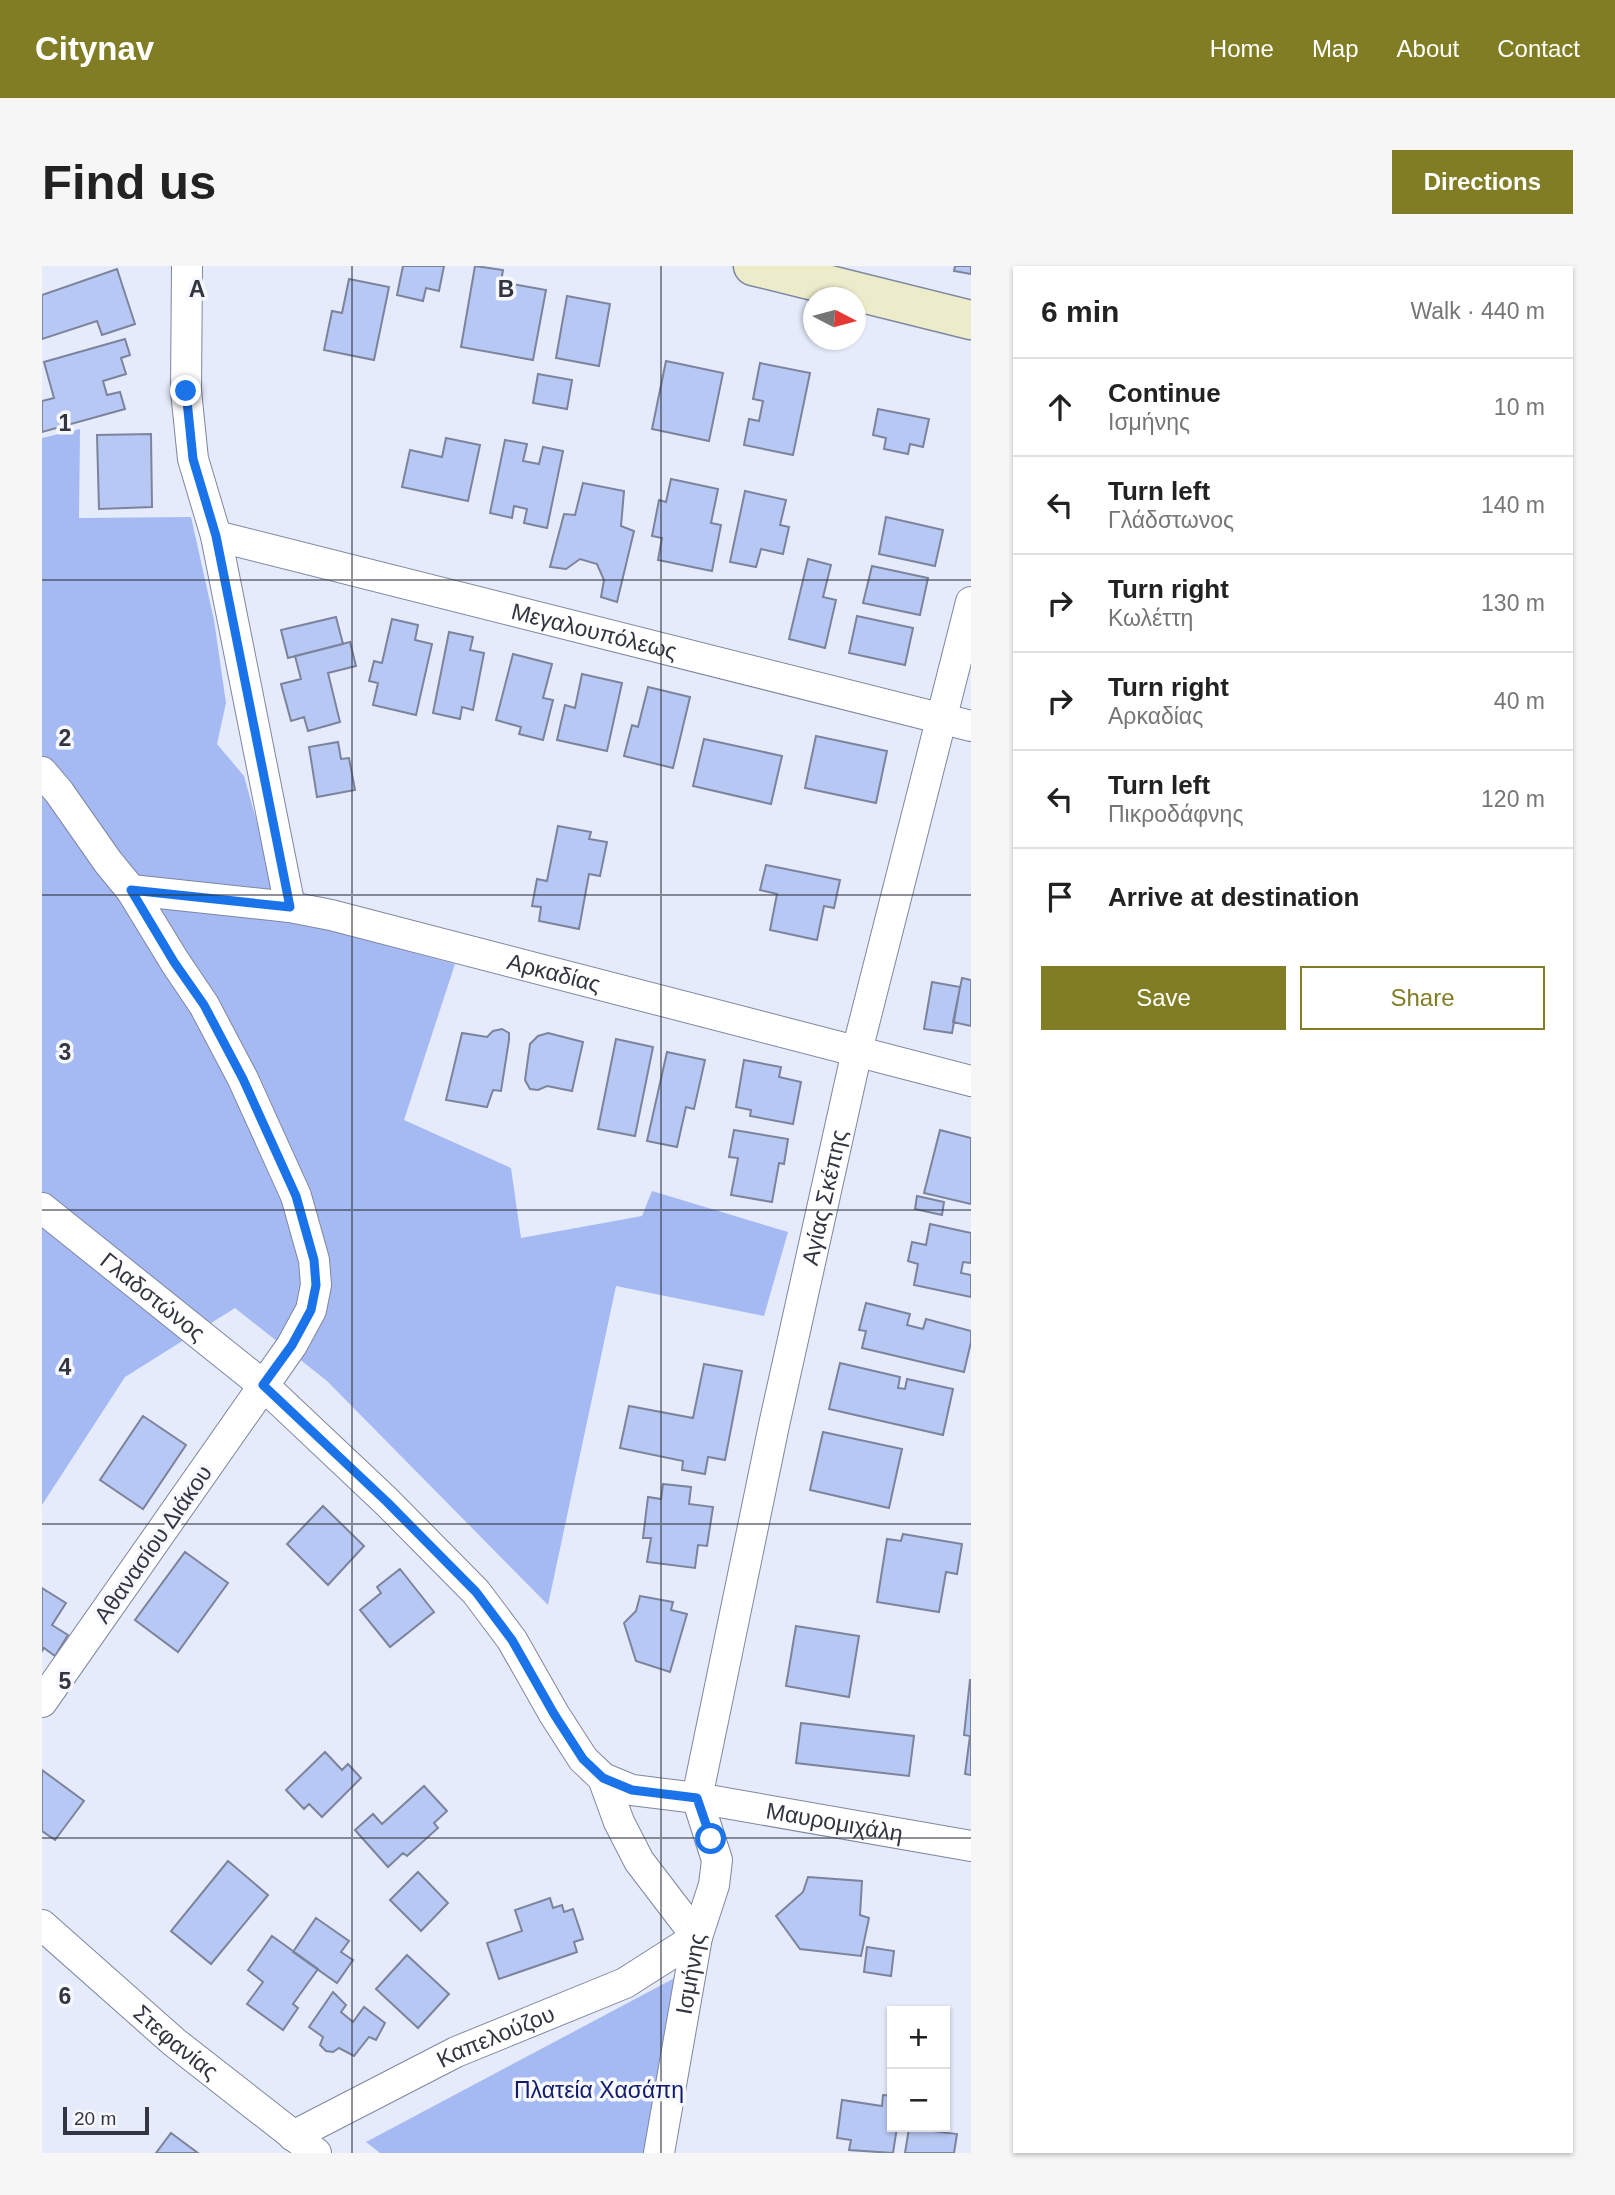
<!DOCTYPE html>
<html lang="en">
<head>
<meta charset="utf-8">
<style>
  :root { --surface:#fff; --page:#f6f6f6; --text:#222; --muted:#767676; --line:#e0e0e0; --accent:#807d25 }
  body { margin:0; font-family:Arial,sans-serif; background:var(--page); color:var(--text) }
  .controls { position:absolute; right:21px; bottom:21px; display:grid; overflow:hidden; border-radius:0px; box-shadow:0 2px 5px #0004 }
  .controls button { width:63px; height:63px; display:grid; place-items:center; padding:0; border:0; border-bottom:2px solid var(--line); background:var(--surface); color:var(--text); font:35px sans-serif }
  .compass { position:absolute; left:761px; top:21px; width:63px; height:63px; border-radius:50%; background:var(--surface); box-shadow:0 2px 5px #0004; rotate:96deg }
  .scale { position:absolute; left:21px; bottom:18px; width:86px; box-sizing:border-box; padding-left:7px; border:4px solid #323640; border-top:0; font-size:19px; line-height:24px; white-space:nowrap; color:#323640; -webkit-text-stroke:5px #f6f8fe; paint-order:stroke }
  .stop { position:absolute; width:21px; height:21px; margin:-16px; border:5px solid #1a73e8; border-radius:50%; background:#fff }
  .stop.end { background:#1a73e8; border-color:#fff; box-shadow:0 2px 7px #0008 }
  .list { margin:0; padding:0; list-style:none }
  h2 { display:flex; justify-content:space-between; align-items:center; height:91px; margin:0; padding:0 28px; font-size:30px }
  h2 small { font-size:23px; font-weight:400; color:var(--muted) }
  .list li { display:grid; grid-template-columns:46px 1fr auto; gap:21px; align-items:center; box-sizing:border-box; height:98px; padding:0 28px; border-top:2px solid var(--line) }
  .list b { display:block; font-size:26px; white-space:nowrap }
  .list p { margin:0; font-size:23px; white-space:nowrap; color:var(--muted) }
  .list em { font-size:23px; font-style:normal; color:var(--muted) }
  .actions { display:flex; gap:14px; padding:21px 28px }
  .actions a { flex:1; padding:16px 0; border:2px solid var(--accent); border-radius:0px; text-align:center; font-size:24px; color:var(--accent) }
  .actions .main { background:var(--accent); color:#fff }
  .icon { flex:none; width:38px; height:38px; fill:none; stroke:currentColor; stroke-width:2; stroke-linecap:round; stroke-linejoin:round }
  .map { position:relative; flex:none; width:929px; height:1887px; overflow:hidden; border-radius:0px }
  header { display:flex; align-items:center; gap:42px; box-sizing:border-box; height:98px; padding:0 35px; background:var(--accent); color:#fff }
  header strong { font-size:33px }
  nav { display:flex; gap:38px; margin-inline-start:auto; font-size:24px }
  .intro { display:flex; align-items:center; justify-content:space-between; box-sizing:border-box; height:168px; padding:0 42px }
  h1 { margin:0; font-size:49px }
  .button { padding:18px 32px; border-radius:0px; background:var(--accent); color:#fff; font-size:24px; font-weight:700 }
  main { display:flex; gap:42px; padding:0 42px }
  aside { flex:1; background:var(--surface); border-radius:0px; box-shadow:0 2px 5px #0004 }
  .map>svg:first-child { display:block }
  .green { fill:#a5b9f3 }
  .building { fill:#b8c8f4; stroke:#7b849c; stroke-width:2 }
  .lines { fill:none; stroke-linecap:round; stroke-linejoin:round }
  .street-casing { stroke:#7e87a0; stroke-width:32 }
  .secondary-casing { stroke:#7e87a0; stroke-width:41 }
  .street { stroke:#fff; stroke-width:30 }
  .secondary { stroke:#edecca; stroke-width:38 }
  .route { stroke:#1a73e8; stroke-width:9 }
  .grid { fill:none; stroke:#323640; stroke-width:2; stroke-opacity:0.55 }
  .labels { text-anchor:middle; dominant-baseline:central; stroke-width:7; stroke-linejoin:round; paint-order:stroke }
  .street-label { font-size:23px; fill:#323640; stroke:#f6f8fe }
  .park-label { font-size:23px; fill:#121b6a; stroke:#f6f8fe }
  .grid-label { font-size:23px; text-anchor:middle; font-weight:bold; fill:#323640; stroke:#f6f8fe; stroke-width:7; stroke-linejoin:round; paint-order:stroke }
</style>
</head>
<body>
<header>
<strong>Citynav</strong>
<nav><a>Home</a><a>Map</a><a>About</a><a>Contact</a></nav>
</header>
<div class="intro"><h1>Find us</h1><a class="button">Directions</a></div>
<main>
<div class="map">
<svg width="929" height="1887" viewBox="0 0 929 1887">
  <rect width="100%" height="100%" fill="#e5ebfb"/>
  <path class="green" d="M 38,163 L 37,252 L 149,251 L 172,354 L 184,437 L 175,478 L 202,510 L 231,614 L 268,659 L 413,698 L 362,854 L 469,902 L 479,972 L 600,950 L 610,925 L 746,966 L 722,1050 L 574,1020 L 506,1339 L 285,1115 L 193,1042 L 83,1111 L 0,1239 L 0,172 Z
    M 644,1706 L 612,1887 L 338,1887 L 324,1876 Z"/>
  <path class="building" d="M 361,0 L 402,0 L 397,25 L 384,22 L 381,35 L 355,29 Z
    M 433,0 L 461,4 L 459,16 L 504,24 L 491,94 L 419,81 Z
    M 913,0 L 929,0 L 929,8 L 912,5 Z
    M 75,3 L 93,58 L 60,69 L 55,55 L 0,73 L 0,29 Z
    M 307,13 L 347,21 L 332,94 L 282,84 L 290,45 L 300,47 Z
    M 525,30 L 568,38 L 557,100 L 514,92 Z
    M 83,73 L 88,89 L 79,92 L 84,108 L 61,115 L 65,129 L 78,126 L 83,143 L 0,166 L 0,135 L 12,132 L 2,96 Z
    M 624,95 L 681,107 L 667,175 L 610,163 Z
    M 718,97 L 768,107 L 751,189 L 702,179 L 707,153 L 717,155 L 721,135 L 711,133 Z
    M 496,108 L 530,114 L 525,143 L 491,137 Z
    M 836,143 L 887,153 L 881,181 L 868,178 L 866,188 L 842,183 L 844,172 L 831,169 Z
    M 109,168 L 110,241 L 57,243 L 55,169 Z
    M 404,172 L 438,179 L 426,235 L 360,221 L 368,184 L 400,191 Z
    M 463,174 L 485,178 L 481,195 L 497,198 L 501,181 L 521,185 L 505,262 L 482,257 L 485,243 L 472,240 L 470,252 L 448,247 Z
    M 629,213 L 676,223 L 669,257 L 679,259 L 670,305 L 616,294 L 620,272 L 610,270 L 617,234 L 624,236 Z
    M 541,217 L 582,225 L 579,260 L 592,265 L 575,336 L 559,331 L 562,314 L 555,298 L 538,293 L 524,303 L 508,301 L 522,248 L 533,249 Z
    M 703,225 L 744,234 L 738,259 L 747,261 L 741,288 L 719,283 L 714,301 L 688,296 Z
    M 844,251 L 901,264 L 893,300 L 837,288 Z
    M 766,293 L 789,299 L 781,331 L 794,334 L 783,382 L 747,373 Z
    M 830,300 L 886,312 L 878,349 L 821,337 Z
    M 815,350 L 871,362 L 863,399 L 807,387 Z
    M 294,351 L 301,378 L 246,392 L 239,364 Z
    M 350,353 L 376,359 L 373,374 L 390,378 L 374,449 L 331,439 L 336,417 L 327,415 L 332,395 L 340,397 Z
    M 407,366 L 431,371 L 428,384 L 442,387 L 431,444 L 420,441 L 418,453 L 391,447 Z
    M 308,376 L 314,400 L 286,407 L 298,456 L 266,465 L 262,451 L 249,455 L 239,418 L 259,413 L 253,390 Z
    M 471,388 L 510,398 L 501,432 L 511,434 L 501,474 L 477,468 L 479,461 L 454,454 Z
    M 540,408 L 580,417 L 565,485 L 515,474 L 523,439 L 533,442 Z
    M 606,421 L 648,431 L 631,502 L 582,490 L 590,459 L 596,461 Z
    M 774,470 L 845,485 L 834,537 L 763,522 Z
    M 662,473 L 740,490 L 729,538 L 651,520 Z
    M 296,476 L 299,493 L 307,492 L 313,524 L 275,531 L 267,481 Z
    M 516,560 L 549,566 L 547,573 L 565,576 L 558,610 L 547,608 L 537,663 L 497,655 L 499,641 L 490,640 L 495,613 L 505,615 Z
    M 724,599 L 798,614 L 792,642 L 782,640 L 775,674 L 728,664 L 735,628 L 718,624 Z
    M 920,712 L 929,714 L 929,760 L 911,756 Z
    M 890,716 L 918,721 L 910,767 L 882,763 Z
    M 460,763 L 467,767 L 467,774 L 459,825 L 451,824 L 445,841 L 404,834 L 420,767 L 445,771 L 451,765 Z
    M 506,767 L 541,776 L 530,825 L 505,820 L 496,824 L 488,823 L 483,814 L 488,778 L 496,770 Z
    M 574,773 L 611,781 L 593,870 L 556,863 Z
    M 625,786 L 663,794 L 652,843 L 644,841 L 635,881 L 605,875 Z
    M 702,794 L 739,801 L 737,811 L 759,816 L 751,858 L 708,850 L 709,844 L 694,841 Z
    M 692,864 L 746,873 L 742,898 L 737,897 L 730,936 L 689,929 L 696,892 L 687,891 Z
    M 898,864 L 929,872 L 929,938 L 882,927 Z
    M 875,930 L 902,936 L 900,949 L 873,943 Z
    M 888,958 L 929,967 L 929,997 L 921,996 L 919,1007 L 929,1009 L 929,1031 L 872,1019 L 876,998 L 866,995 L 870,976 L 884,979 Z
    M 824,1037 L 868,1048 L 865,1059 L 881,1063 L 884,1053 L 929,1065 L 929,1076 L 922,1106 L 820,1082 L 824,1065 L 817,1064 Z
    M 798,1097 L 858,1111 L 856,1122 L 863,1123 L 865,1113 L 911,1123 L 901,1169 L 787,1143 Z
    M 662,1098 L 700,1105 L 683,1194 L 666,1191 L 663,1208 L 640,1204 L 641,1195 L 578,1182 L 587,1140 L 651,1152 Z
    M 101,1150 L 144,1179 L 101,1243 L 58,1214 Z
    M 781,1166 L 860,1183 L 847,1242 L 768,1224 Z
    M 621,1218 L 649,1221 L 647,1238 L 671,1241 L 665,1280 L 656,1279 L 653,1302 L 605,1296 L 609,1272 L 601,1272 L 606,1231 L 619,1233 Z
    M 281,1240 L 322,1280 L 286,1319 L 245,1278 Z
    M 861,1268 L 920,1278 L 915,1308 L 904,1306 L 897,1346 L 835,1336 L 845,1273 L 859,1275 Z
    M 143,1286 L 186,1317 L 136,1386 L 93,1354 Z
    M 358,1303 L 392,1346 L 348,1381 L 318,1344 L 339,1327 L 335,1321 Z
    M 0,1322 L 24,1337 L 10,1359 L 26,1369 L 13,1390 L 2,1382 L 0,1385 Z
    M 598,1330 L 631,1336 L 629,1344 L 645,1348 L 628,1406 L 594,1395 L 582,1357 L 594,1345 Z
    M 754,1360 L 817,1370 L 807,1431 L 744,1420 Z
    M 928,1414 L 929,1414 L 929,1509 L 923,1508 L 928,1470 L 922,1469 Z
    M 759,1457 L 872,1470 L 867,1510 L 754,1497 Z
    M 283,1486 L 300,1504 L 306,1498 L 319,1512 L 280,1551 L 267,1538 L 262,1543 L 244,1524 Z
    M 0,1504 L 42,1535 L 13,1574 L 0,1565 Z
    M 382,1520 L 405,1545 L 392,1557 L 396,1562 L 365,1590 L 361,1587 L 346,1601 L 313,1564 L 331,1548 L 340,1558 Z
    M 186,1595 L 226,1629 L 169,1698 L 129,1665 Z
    M 376,1606 L 406,1637 L 379,1665 L 348,1634 Z
    M 766,1611 L 820,1615 L 818,1649 L 827,1652 L 819,1690 L 758,1683 L 734,1650 L 761,1626 Z
    M 508,1632 L 511,1642 L 520,1639 L 522,1646 L 531,1643 L 541,1673 L 532,1676 L 535,1686 L 457,1713 L 445,1677 L 480,1665 L 473,1644 Z
    M 274,1652 L 307,1675 L 299,1686 L 311,1694 L 295,1717 L 251,1686 Z
    M 230,1670 L 276,1703 L 251,1738 L 256,1742 L 241,1764 L 205,1738 L 221,1716 L 206,1704 Z
    M 825,1681 L 852,1685 L 849,1710 L 822,1706 Z
    M 365,1689 L 407,1728 L 376,1762 L 334,1723 Z
    M 291,1726 L 304,1739 L 299,1746 L 311,1756 L 322,1741 L 343,1757 L 334,1774 L 327,1771 L 312,1790 L 297,1782 L 291,1786 L 284,1785 L 278,1779 L 281,1771 L 267,1761 Z
    M 841,1829 L 850,1830 L 850,1861 L 855,1861 L 851,1887 L 807,1884 L 809,1874 L 795,1872 L 800,1834 L 840,1840 Z
    M 867,1862 L 915,1868 L 912,1887 L 863,1887 Z
    M 129,1867 L 156,1887 L 114,1887 Z"/>
  <g class="lines">
    <g class="street-casing">
      <g id="street">
        <path d="M 145,0 L 144,125 L 151,193 L 174,270 L 248,641"/>
        <path id="s1" d="M 174,270 L 929,460"/>
        <path d="M 0,506 L 17,526 L 66,596 L 89,624 L 133,696 L 162,739 L 201,813 L 254,930 L 272,994 L 274,1019 L 269,1044 L 250,1079 L 0,1436"/>
        <path id="s2" d="M 89,624 L 248,641 L 289,649 L 929,815"/>
        <path id="s3" d="M 0,942 L 221,1119 L 345,1236 L 434,1326 L 470,1374 L 512,1448 L 541,1493 L 561,1512 L 590,1524 L 655,1532 L 929,1580"/>
        <path id="s4" d="M 655,1532 L 732,1159 L 815,785 L 929,336"/>
        <path id="s5" d="M 0,1659 L 132,1776 L 274,1887"/>
        <path id="s6" d="M 251,1870 L 414,1786 L 583,1717 L 655,1671 L 597,1595 L 577,1556 L 561,1512"/>
        <path id="s7" d="M 617,1887 L 655,1671 L 672,1619 L 675,1594 L 655,1532"/>
      </g>
    </g>
    <g class="secondary-casing">
      <path id="secondary" d="M 711,0 L 929,54"/>
    </g>
    <use href="#street" class="street"/>
    <use href="#secondary" class="secondary"/>
  </g>
  <g class="lines">
    <path class="route" d="M 144,125 L 151,193 L 174,270 L 248,641 L 89,624 L 132,696 L 162,739 L 201,813 L 254,930 L 272,994 L 274,1019 L 269,1044 L 250,1079 L 221,1119 L 345,1236 L 434,1326 L 470,1374 L 512,1448 L 541,1493 L 561,1512 L 590,1524 L 655,1532 L 669,1573"/>
  </g>
  <path class="grid" d="M 310,0 L 310,1887M 619,0 L 619,1887M 0,314 L 929,314M 0,629 L 929,629M 0,944 L 929,944M 0,1258 L 929,1258M 0,1572 L 929,1572"/>
  <g class="labels">
    <g class="street-label">
      <text stroke="none"><textPath href="#s1" startOffset="390">Μεγαλουπόλεως</textPath></text>
      <text stroke="none"><textPath href="#s2" startOffset="432">Αρκαδίας</textPath></text>
      <text stroke="none"><textPath href="#s4" startOffset="614">Αγίας Σκέπης</textPath></text>
      <text stroke="none"><textPath href="#s3" startOffset="142">Γλαδστώνος</textPath></text>
      <text transform="translate(111 1278) rotate(-55)">Αθανασίου Διάκου</text>
      <text stroke="none"><textPath href="#s3" startOffset="1043">Μαυρομιχάλη</textPath></text>
      <text stroke="none"><textPath href="#s7" startOffset="182">Ισμήνης</textPath></text>
      <text stroke="none"><textPath href="#s6" startOffset="226">Καπελούζου</textPath></text>
      <text stroke="none"><textPath href="#s5" startOffset="178">Στεφανίας</textPath></text>
    </g>
    <g class="park-label">
      <text x="557" y="1824">Πλατεία Χασάπη</text>
    </g>
  </g>
  <g class="grid-label">
    <text x="155" y="31">A</text>
    <text x="464" y="31">B</text>
    <text x="23" y="165">1</text>
    <text x="23" y="480">2</text>
    <text x="23" y="794">3</text>
    <text x="23" y="1109">4</text>
    <text x="23" y="1423">5</text>
    <text x="23" y="1738">6</text>
  </g>
</svg>
<div class="controls">
<button>+</button>
<button>−</button>
</div>
<svg class="compass" viewBox="-18 -18 36 36"><path d="M0-13l5 13h-10z" fill="#e53935"/><path d="M0 13l5-13h-10z" fill="#767676"/></svg>
<div class="scale">20 m</div>
<div class="stop" style="left:669px;top:1573px"></div>
<div class="stop end" style="left:144px;top:125px"></div>
</div>
<aside>
<h2>6 min<small>Walk · 440 m</small></h2>
<ul class="list">
<li><svg class="icon" aria-label="ahead" viewBox="0 0 24 24"><path d="M12 20V5M6 11l6-6 6 6"/></svg><div><b>Continue</b><p>Ισμήνης</p></div><em>10 m</em></li>
<li><svg class="icon" aria-label="left" viewBox="0 0 24 24"><path d="M17 20v-9H6M10 6l-5 5 5 5"/></svg><div><b>Turn left</b><p>Γλάδστωνος</p></div><em>140 m</em></li>
<li><svg class="icon" aria-label="right" viewBox="0 0 24 24"><path d="M7 20v-9h11M14 6l5 5-5 5"/></svg><div><b>Turn right</b><p>Κωλέττη</p></div><em>130 m</em></li>
<li><svg class="icon" aria-label="right" viewBox="0 0 24 24"><path d="M7 20v-9h11M14 6l5 5-5 5"/></svg><div><b>Turn right</b><p>Αρκαδίας</p></div><em>40 m</em></li>
<li><svg class="icon" aria-label="left" viewBox="0 0 24 24"><path d="M17 20v-9H6M10 6l-5 5 5 5"/></svg><div><b>Turn left</b><p>Πικροδάφνης</p></div><em>120 m</em></li>
<li><svg class="icon" aria-label="arrive" viewBox="0 0 24 24"><path d="M6 21V4h12l-3 4 3 4H6"/></svg><div><b>Arrive at destination</b></div></li>
</ul>
<div class="actions"><a class="main">Save</a><a>Share</a></div>
</aside>
</main>
</body>
</html>
